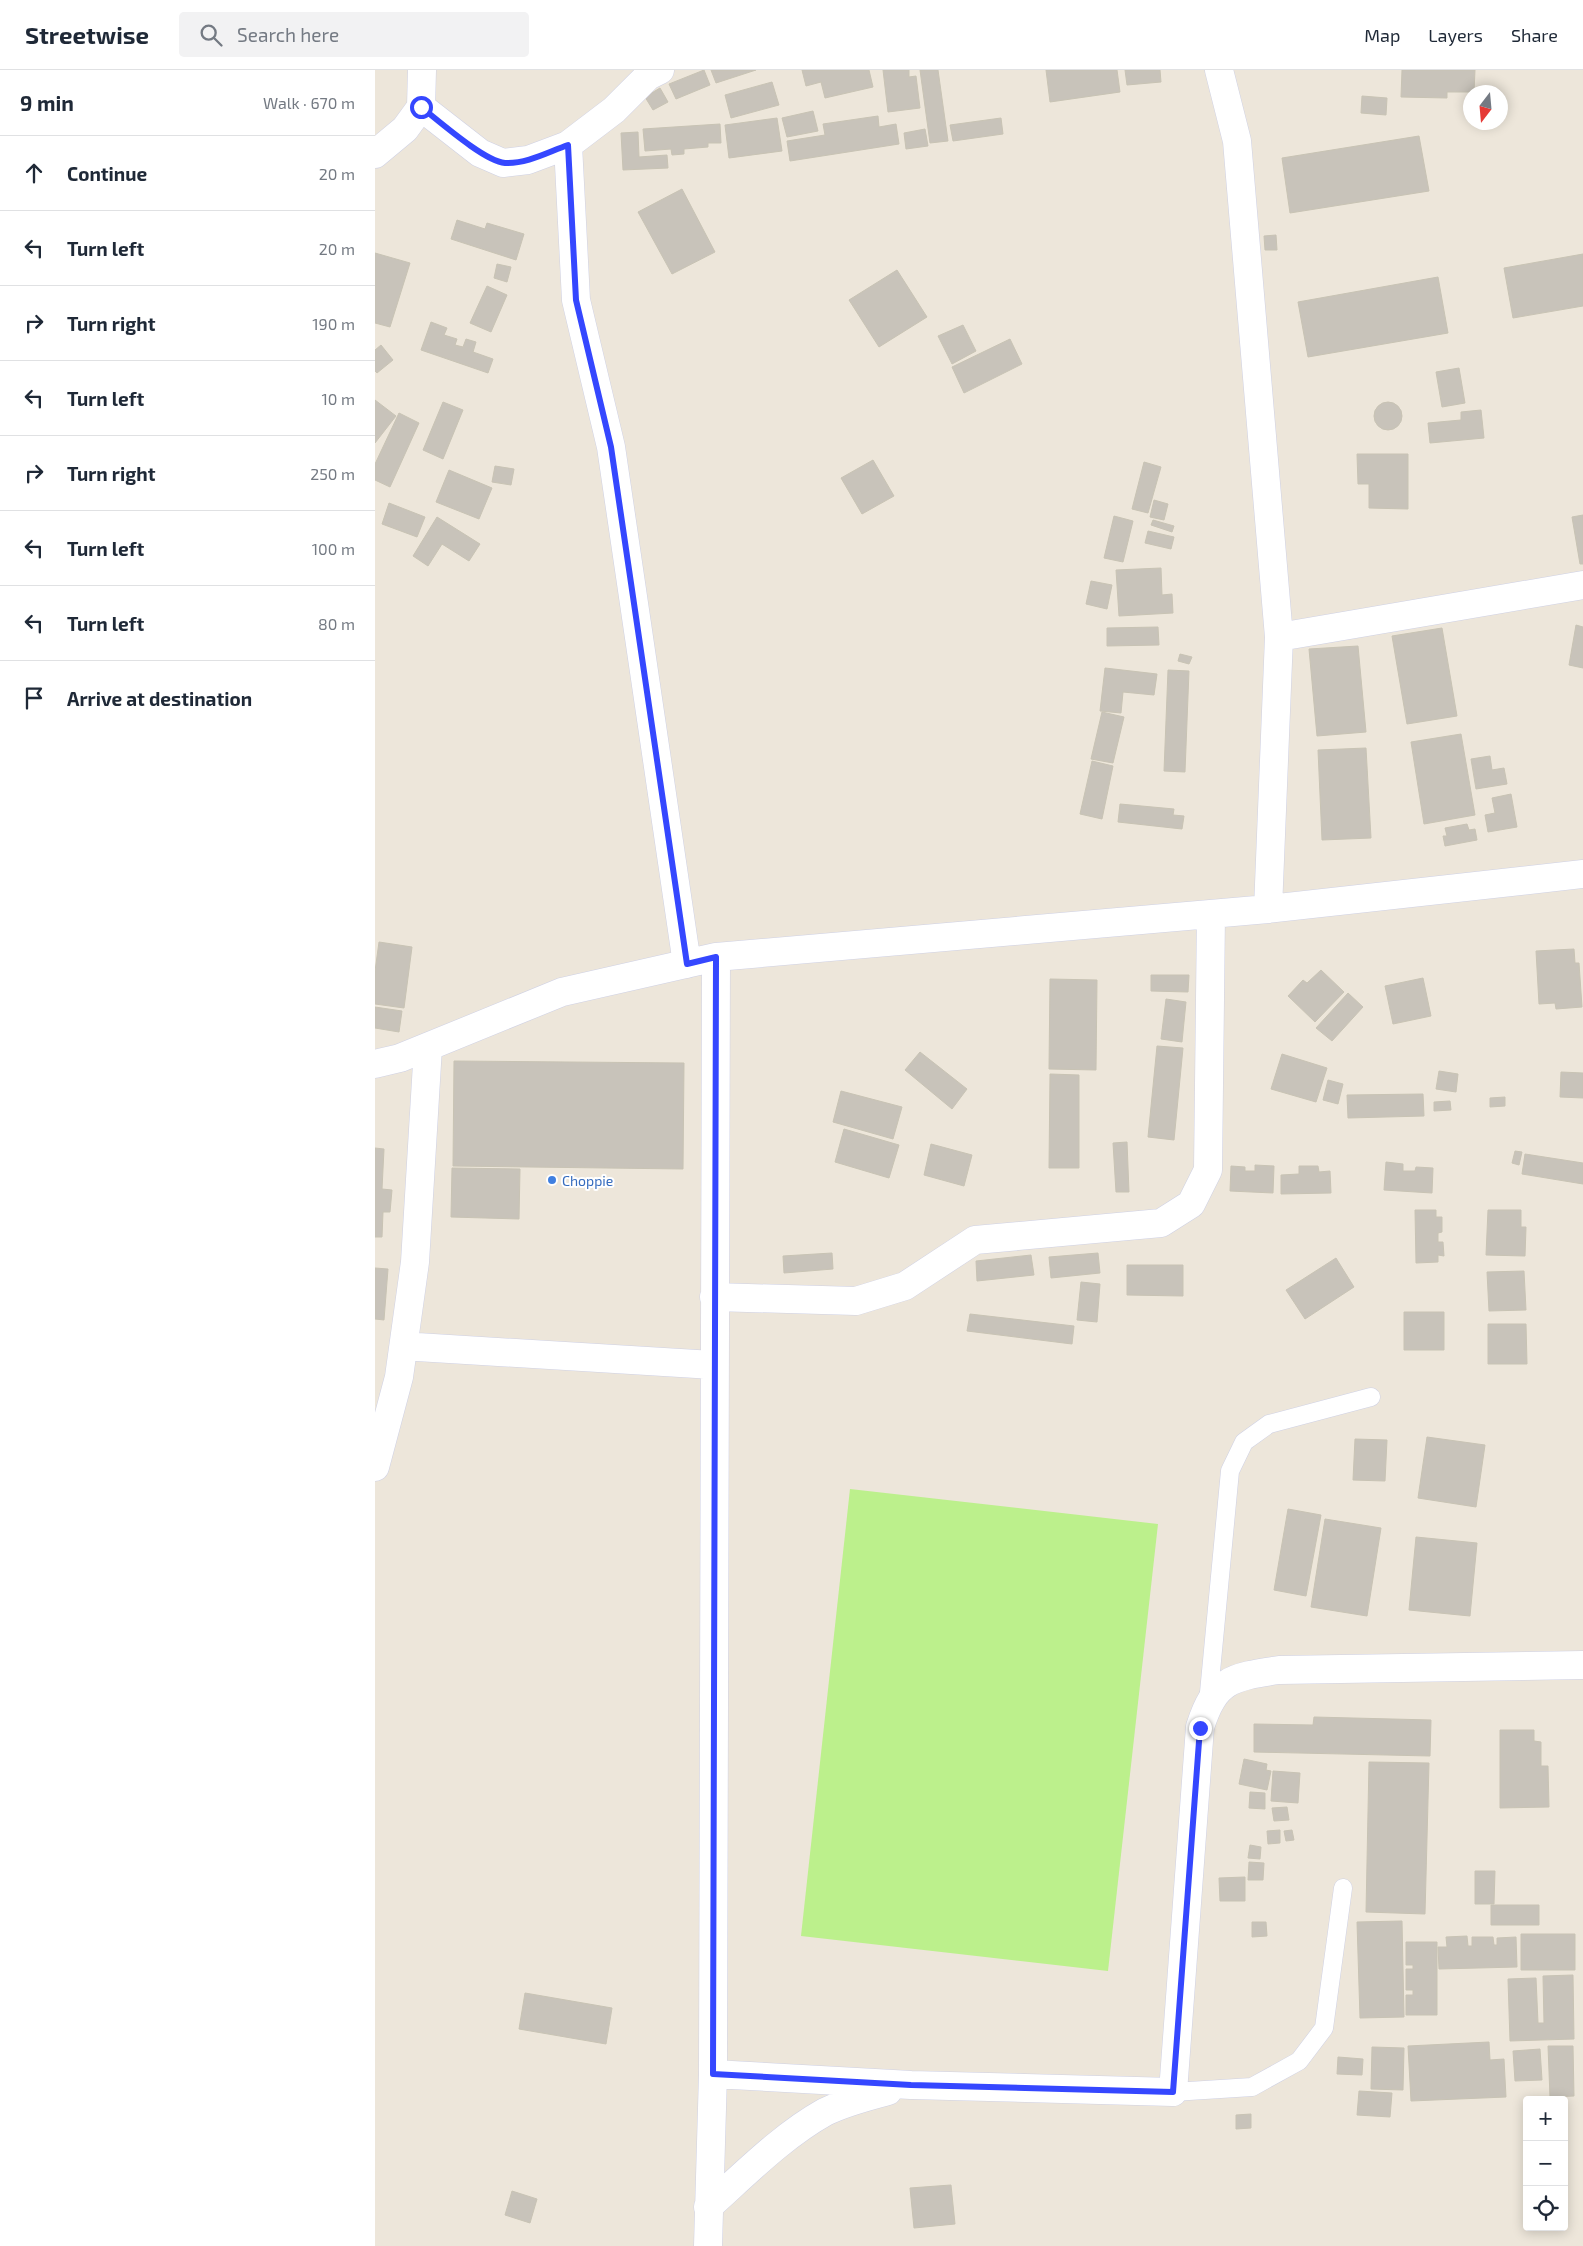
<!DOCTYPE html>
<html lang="en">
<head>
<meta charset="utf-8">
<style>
  :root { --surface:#fff; --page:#f2f2f3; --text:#1f2937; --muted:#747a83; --line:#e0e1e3 }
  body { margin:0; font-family:"Exo 2",sans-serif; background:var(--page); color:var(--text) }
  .controls { position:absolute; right:15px; bottom:15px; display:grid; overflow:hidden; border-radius:5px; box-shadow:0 2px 12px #0003 }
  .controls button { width:45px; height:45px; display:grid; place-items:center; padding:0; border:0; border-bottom:1px solid var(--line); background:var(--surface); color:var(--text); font:25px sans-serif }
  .compass { position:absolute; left:1088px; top:15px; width:45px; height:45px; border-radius:50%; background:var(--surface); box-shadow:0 2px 12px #0003; rotate:196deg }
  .stop { position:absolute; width:15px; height:15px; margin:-11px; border:4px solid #3547ff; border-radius:50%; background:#fff }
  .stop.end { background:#3547ff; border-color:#fff; box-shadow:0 1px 5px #0008 }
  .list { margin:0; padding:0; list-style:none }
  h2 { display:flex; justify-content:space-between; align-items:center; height:65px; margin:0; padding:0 20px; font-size:21px }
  h2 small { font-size:16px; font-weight:400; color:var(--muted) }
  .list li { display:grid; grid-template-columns:32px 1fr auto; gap:15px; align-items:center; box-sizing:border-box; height:75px; padding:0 20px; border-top:1px solid var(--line) }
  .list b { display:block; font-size:19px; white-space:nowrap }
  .list em { font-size:16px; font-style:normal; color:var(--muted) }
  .icon { flex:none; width:28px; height:28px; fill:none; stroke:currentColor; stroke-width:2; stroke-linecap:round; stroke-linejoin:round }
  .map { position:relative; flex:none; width:1208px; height:2176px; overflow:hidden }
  header { display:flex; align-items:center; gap:30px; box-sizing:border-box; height:70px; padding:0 25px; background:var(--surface); border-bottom:1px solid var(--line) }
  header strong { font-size:24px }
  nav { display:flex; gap:28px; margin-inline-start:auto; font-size:18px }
  .search { width:350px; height:45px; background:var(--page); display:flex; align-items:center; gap:12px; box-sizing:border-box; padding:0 18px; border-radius:5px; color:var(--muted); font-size:19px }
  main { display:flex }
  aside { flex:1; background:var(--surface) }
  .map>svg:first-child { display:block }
  .pitch { fill:#bcf08c }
  .building { fill:#c8c3ba; stroke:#c8c3b4 }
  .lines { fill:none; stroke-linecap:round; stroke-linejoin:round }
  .lane-casing { stroke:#cfd1e4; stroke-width:19 }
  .street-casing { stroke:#cfd1e4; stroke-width:29 }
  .lane { stroke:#fff; stroke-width:18 }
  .street { stroke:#fff; stroke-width:28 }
  .route { stroke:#3547ff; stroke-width:6 }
  .shop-dot { fill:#3f7fe0; stroke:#fff; stroke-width:2 }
  .labels { text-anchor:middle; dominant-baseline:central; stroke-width:4; stroke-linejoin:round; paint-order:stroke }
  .shop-label { font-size:14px; fill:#366cbe; stroke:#fff; text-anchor:start }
</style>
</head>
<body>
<header>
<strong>Streetwise</strong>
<div class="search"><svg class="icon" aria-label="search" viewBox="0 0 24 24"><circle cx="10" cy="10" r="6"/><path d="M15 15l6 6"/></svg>Search here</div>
<nav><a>Map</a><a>Layers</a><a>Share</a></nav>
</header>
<main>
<aside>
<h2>9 min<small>Walk · 670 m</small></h2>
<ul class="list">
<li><svg class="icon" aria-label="ahead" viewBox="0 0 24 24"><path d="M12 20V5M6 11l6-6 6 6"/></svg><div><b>Continue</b></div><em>20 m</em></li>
<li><svg class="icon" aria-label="left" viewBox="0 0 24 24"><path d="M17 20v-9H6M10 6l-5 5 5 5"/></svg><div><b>Turn left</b></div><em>20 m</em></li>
<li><svg class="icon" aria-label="right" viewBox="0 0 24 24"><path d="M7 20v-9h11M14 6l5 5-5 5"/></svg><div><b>Turn right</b></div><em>190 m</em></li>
<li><svg class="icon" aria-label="left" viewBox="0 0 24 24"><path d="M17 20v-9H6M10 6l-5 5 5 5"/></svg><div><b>Turn left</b></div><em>10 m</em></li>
<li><svg class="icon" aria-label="right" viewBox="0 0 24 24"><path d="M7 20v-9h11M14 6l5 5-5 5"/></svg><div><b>Turn right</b></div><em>250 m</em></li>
<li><svg class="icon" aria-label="left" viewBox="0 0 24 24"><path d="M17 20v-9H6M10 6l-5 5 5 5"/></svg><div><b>Turn left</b></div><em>100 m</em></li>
<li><svg class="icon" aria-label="left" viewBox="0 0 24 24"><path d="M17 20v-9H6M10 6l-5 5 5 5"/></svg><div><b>Turn left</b></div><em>80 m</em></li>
<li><svg class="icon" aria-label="arrive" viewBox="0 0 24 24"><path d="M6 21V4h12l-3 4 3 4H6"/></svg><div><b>Arrive at destination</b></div></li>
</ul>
</aside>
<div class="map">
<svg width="1208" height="2176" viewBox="0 0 1208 2176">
  <rect width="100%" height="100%" fill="#ede6da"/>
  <path class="pitch" d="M 475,1419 L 783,1454 L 733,1901 L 426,1866 Z"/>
  <path class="building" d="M 329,0 L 335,15 L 301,29 L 294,14 Z
    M 336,0 L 381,0 L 341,13 Z
    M 427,0 L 494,0 L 498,17 L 450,28 L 446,12 L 431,16 Z
    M 508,0 L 534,0 L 534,7 L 541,6 L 545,38 L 513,42 Z
    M 545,0 L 563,0 L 573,71 L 555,73 Z
    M 671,0 L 742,0 L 745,22 L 675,32 Z
    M 750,0 L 785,0 L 786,12 L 752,15 Z
    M 1027,0 L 1100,0 L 1099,22 L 1072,22 L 1072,28 L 1026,27 Z
    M 397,12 L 404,35 L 356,48 L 350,25 Z
    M 285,18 L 293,32 L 278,40 L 270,27 Z
    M 987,26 L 1012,28 L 1011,45 L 986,43 Z
    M 438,41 L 443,61 L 412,67 L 407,48 Z
    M 503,46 L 504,57 L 521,54 L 524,74 L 415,91 L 412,71 L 450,65 L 448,54 Z
    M 402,48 L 407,81 L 354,88 L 350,55 Z
    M 626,48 L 628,64 L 578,71 L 575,55 Z
    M 345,54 L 346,73 L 333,73 L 333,77 L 309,79 L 309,84 L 297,85 L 296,79 L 270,81 L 268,59 Z
    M 550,59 L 553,76 L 531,79 L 529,63 Z
    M 263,62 L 264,87 L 292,85 L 293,98 L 248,100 L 246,63 Z
    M 1044,66 L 1054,121 L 915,143 L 907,88 Z
    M 307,119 L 340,182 L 297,204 L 263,142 Z
    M 82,150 L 110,159 L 112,153 L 149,164 L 141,190 L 76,169 Z
    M 901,165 L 902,180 L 890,180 L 889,166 Z
    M 0,183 L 35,193 L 15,257 L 0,253 Z
    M 1208,184 L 1208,236 L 1138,248 L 1129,198 Z
    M 122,194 L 136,197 L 132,212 L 119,208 Z
    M 522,200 L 552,247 L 504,277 L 474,230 Z
    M 1063,207 L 1073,263 L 933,287 L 923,232 Z
    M 112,216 L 132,225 L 116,262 L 95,253 Z
    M 56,252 L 72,258 L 69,265 L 82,269 L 80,275 L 88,277 L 91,269 L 101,272 L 98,282 L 118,289 L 113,303 L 46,280 Z
    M 588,255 L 601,281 L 577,294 L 563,266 Z
    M 635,269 L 647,294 L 589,323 L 577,297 Z
    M 6,275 L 18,290 L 2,303 L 0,301 L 0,280 Z
    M 1084,298 L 1090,333 L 1067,337 L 1061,302 Z
    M 0,330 L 21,346 L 0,373 Z
    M999 346a14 14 0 1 1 28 0a14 14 0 1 1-28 0Z
    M 68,332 L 88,340 L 68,389 L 48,380 Z
    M 1106,340 L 1109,368 L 1055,373 L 1053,353 L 1086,350 L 1086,342 Z
    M 24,343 L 44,353 L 15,417 L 0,410 L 0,394 Z
    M 982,384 L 1033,384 L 1033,439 L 994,438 L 994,414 L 983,414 Z
    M 498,390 L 519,426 L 487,444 L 466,408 Z
    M 769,392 L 786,397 L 773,443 L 757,439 Z
    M 120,396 L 139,399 L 136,415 L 117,412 Z
    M 74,400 L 117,418 L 104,449 L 61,432 Z
    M 779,430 L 793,434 L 789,450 L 775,447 Z
    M 14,433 L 50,447 L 42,467 L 7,454 Z
    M 1208,445 L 1208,494 L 1205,494 L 1197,447 Z
    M 739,446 L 758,451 L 748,492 L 729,488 Z
    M 62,447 L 105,474 L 94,491 L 67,474 L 53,496 L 38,486 Z
    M 778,450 L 799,456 L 797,462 L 776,455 Z
    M 773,461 L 799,467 L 796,479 L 770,473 Z
    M 786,498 L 787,525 L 797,524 L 798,543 L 744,546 L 741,500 Z
    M 716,511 L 737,515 L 732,539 L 711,534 Z
    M 1201,555 L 1208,557 L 1208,598 L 1194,595 Z
    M 783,557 L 784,575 L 732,576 L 732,558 Z
    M 1067,558 L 1082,646 L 1032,654 L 1017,566 Z
    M 983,576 L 991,662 L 942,666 L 934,579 Z
    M 805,584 L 817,587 L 814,594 L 803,591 Z
    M 730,598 L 782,604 L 779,625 L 748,622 L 746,643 L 725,641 Z
    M 793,600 L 814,601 L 810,702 L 789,701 Z
    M 727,642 L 749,647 L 738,693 L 716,689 Z
    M 1086,664 L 1100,745 L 1049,754 L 1036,672 Z
    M 991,678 L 996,768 L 947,770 L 943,680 Z
    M 1115,686 L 1117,700 L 1129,698 L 1132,714 L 1101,719 L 1096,689 Z
    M 717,691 L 738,696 L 727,749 L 705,744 Z
    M 1136,724 L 1142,757 L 1113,762 L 1110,745 L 1120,743 L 1117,728 Z
    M 745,734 L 799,739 L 798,745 L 809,746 L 807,759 L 743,752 Z
    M 1092,754 L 1094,760 L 1100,759 L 1102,770 L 1070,776 L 1068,766 L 1072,766 L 1070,758 Z
    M 4,872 L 37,877 L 29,938 L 0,934 L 0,901 Z
    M 1199,879 L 1200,893 L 1204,893 L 1207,937 L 1181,939 L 1180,933 L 1164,934 L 1161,881 Z
    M 946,900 L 969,922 L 940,952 L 913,926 L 928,910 L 932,913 Z
    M 776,905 L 814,905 L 813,922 L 776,921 Z
    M 1048,908 L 1056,946 L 1018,954 L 1010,916 Z
    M 675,909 L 722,910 L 721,1000 L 674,999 Z
    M 973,923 L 988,937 L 957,971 L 941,958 Z
    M 791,929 L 811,932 L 807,972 L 786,969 Z
    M 0,937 L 27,941 L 24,962 L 0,958 Z
    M 782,976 L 808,978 L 799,1070 L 773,1067 Z
    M 545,982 L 592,1019 L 577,1039 L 530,1000 Z
    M 907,984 L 952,998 L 941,1032 L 896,1019 Z
    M 79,991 L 309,993 L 308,1099 L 78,1096 Z
    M 1064,1001 L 1083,1004 L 1081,1022 L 1061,1019 Z
    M 1186,1002 L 1208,1003 L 1208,1028 L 1185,1027 Z
    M 675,1004 L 704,1005 L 704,1098 L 674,1098 Z
    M 953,1010 L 968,1014 L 963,1034 L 948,1030 Z
    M 466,1021 L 527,1037 L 518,1069 L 458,1052 Z
    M 1048,1024 L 1049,1046 L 973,1048 L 972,1025 Z
    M 1130,1027 L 1130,1036 L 1115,1037 L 1115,1028 Z
    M 1075,1031 L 1076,1040 L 1059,1041 L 1059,1032 Z
    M 469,1059 L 524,1075 L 514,1108 L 460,1092 Z
    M 752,1072 L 754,1122 L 741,1122 L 738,1073 Z
    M 556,1074 L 597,1085 L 589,1116 L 549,1105 Z
    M 0,1078 L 9,1079 L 7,1119 L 17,1120 L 15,1142 L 8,1142 L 7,1167 L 0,1167 Z
    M 1140,1081 L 1147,1082 L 1144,1095 L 1137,1093 Z
    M 1150,1084 L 1208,1093 L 1208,1114 L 1147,1104 Z
    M 1011,1092 L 1028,1094 L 1028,1101 L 1040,1101 L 1041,1097 L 1058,1098 L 1057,1123 L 1009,1120 Z
    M 880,1095 L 899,1096 L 898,1123 L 855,1121 L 856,1096 L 870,1097 L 870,1101 L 880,1101 Z
    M 924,1096 L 943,1096 L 944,1102 L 955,1101 L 956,1123 L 906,1124 L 906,1105 L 924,1104 Z
    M 77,1098 L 145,1099 L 144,1149 L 76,1147 Z
    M 1040,1140 L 1061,1140 L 1061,1147 L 1067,1147 L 1067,1162 L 1063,1163 L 1063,1172 L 1068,1172 L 1069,1186 L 1063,1185 L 1063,1192 L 1041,1193 Z
    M 1113,1140 L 1146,1140 L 1146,1157 L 1151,1157 L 1150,1186 L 1111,1185 Z
    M 457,1183 L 458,1199 L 409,1203 L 408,1186 Z
    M 723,1183 L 725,1203 L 676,1208 L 674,1187 Z
    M 656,1185 L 659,1205 L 602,1211 L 601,1191 Z
    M 961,1188 L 979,1217 L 930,1249 L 911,1220 Z
    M 752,1195 L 808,1195 L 808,1226 L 752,1225 Z
    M 0,1198 L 13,1199 L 9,1250 L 0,1249 Z
    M 1149,1201 L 1151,1240 L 1114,1241 L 1112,1202 Z
    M 706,1212 L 725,1214 L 722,1252 L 702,1250 Z
    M 1029,1242 L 1069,1242 L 1069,1280 L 1029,1280 Z
    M 595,1244 L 699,1256 L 697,1274 L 592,1261 Z
    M 1113,1254 L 1151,1254 L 1152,1294 L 1113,1294 Z
    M 1052,1367 L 1110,1375 L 1101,1437 L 1043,1428 Z
    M 980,1369 L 1012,1370 L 1010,1411 L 978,1410 Z
    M 913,1439 L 946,1445 L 931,1526 L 899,1520 Z
    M 950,1449 L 1006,1458 L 992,1546 L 936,1537 Z
    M 1041,1467 L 1102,1473 L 1095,1546 L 1034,1540 Z
    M 939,1647 L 1056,1650 L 1055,1686 L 879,1682 L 879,1654 L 938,1655 Z
    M 1125,1660 L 1159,1660 L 1159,1671 L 1166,1672 L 1166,1696 L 1173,1696 L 1174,1737 L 1125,1738 Z
    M 869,1689 L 892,1694 L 891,1700 L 896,1701 L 892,1720 L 864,1714 Z
    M 994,1692 L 1054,1693 L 1050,1844 L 991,1842 Z
    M 898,1701 L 925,1703 L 923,1733 L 896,1731 Z
    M 875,1722 L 890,1723 L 890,1739 L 874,1738 Z
    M 912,1737 L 914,1750 L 899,1751 L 897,1738 Z
    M 905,1760 L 905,1773 L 893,1774 L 892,1761 Z
    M 917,1760 L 919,1770 L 911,1771 L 909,1761 Z
    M 875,1775 L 886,1777 L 885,1789 L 873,1788 Z
    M 874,1792 L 889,1793 L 888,1810 L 873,1810 Z
    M 1100,1801 L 1120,1801 L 1119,1834 L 1100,1834 Z
    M 870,1807 L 870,1831 L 845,1831 L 844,1808 Z
    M 1116,1835 L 1164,1835 L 1164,1855 L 1116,1855 Z
    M 1027,1851 L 1029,1947 L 985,1948 L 982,1852 Z
    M 877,1852 L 891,1852 L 892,1866 L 877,1867 Z
    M 1146,1864 L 1200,1864 L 1200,1900 L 1146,1900 Z
    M 1092,1866 L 1093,1876 L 1097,1876 L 1097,1867 L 1118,1867 L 1119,1875 L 1122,1875 L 1122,1868 L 1141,1867 L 1142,1897 L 1064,1899 L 1063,1877 L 1072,1877 L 1071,1867 Z
    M 1031,1872 L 1062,1872 L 1062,1945 L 1031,1945 L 1031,1925 L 1038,1925 L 1038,1920 L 1031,1920 L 1031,1899 L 1038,1899 L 1038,1895 L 1031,1895 Z
    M 1198,1905 L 1199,1969 L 1135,1971 L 1133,1909 L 1161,1908 L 1163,1953 L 1169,1953 L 1168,1906 Z
    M 150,1923 L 237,1938 L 231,1974 L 144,1959 Z
    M 1114,1972 L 1115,1990 L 1129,1989 L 1131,2027 L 1036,2031 L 1033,1976 Z
    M 1173,1976 L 1198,1976 L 1199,2026 L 1175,2027 Z
    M 997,1977 L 1029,1978 L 1028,2020 L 996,2019 Z
    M 1165,1979 L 1167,2010 L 1140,2011 L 1138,1981 Z
    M 963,1987 L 988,1989 L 987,2005 L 962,2004 Z
    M 984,2021 L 1017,2023 L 1015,2047 L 982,2045 Z
    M 876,2044 L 876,2058 L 861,2059 L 861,2045 Z
    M 576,2115 L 580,2154 L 539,2158 L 535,2118 Z
    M 137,2121 L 162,2129 L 155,2153 L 130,2145 Z"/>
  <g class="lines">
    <g class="lane-casing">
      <path id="lane" d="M 833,1633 L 855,1401 L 869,1372 L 894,1354 L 996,1327
        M 798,2022 L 877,2017 L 924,1991 L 949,1958 L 968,1818"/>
    </g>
    <g class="street-casing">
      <path id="street" d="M 844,0 L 862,71 L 904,567 L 893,839
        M 46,37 L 105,83 L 128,93 L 153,90 L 193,75 L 239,40 L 273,6 L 285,0
        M 193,75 L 201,230 L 236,377 L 312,894
        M 0,84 L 30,59 L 46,37 L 47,0
        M 904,567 L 1208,515
        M 0,994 L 25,988 L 187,922 L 341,887 L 893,839 L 1208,804
        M 339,1227 L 481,1231 L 530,1216 L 600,1170 L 786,1153 L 816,1134 L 833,1100 L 836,844
        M 42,1277 L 338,1295
        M 0,1397 L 24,1307 L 40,1192 L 53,977
        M 338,2004 L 536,2015 L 798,2022 L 825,1657 C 840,1610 856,1607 904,1600 L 1208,1595
        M 333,2137 C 370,2104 407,2066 450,2042 C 470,2032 491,2027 513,2021
        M 333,2176 L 338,2004 L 341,887"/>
    </g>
    <use href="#lane" class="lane"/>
    <use href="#street" class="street"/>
  </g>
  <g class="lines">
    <path class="route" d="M 46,37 C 64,51 109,91 130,93 C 152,94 173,82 193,75 L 201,230 L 236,377 L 312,894 L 341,887 L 338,2004 L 536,2015 L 798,2022 L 825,1658"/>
  </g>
  <circle class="shop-dot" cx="177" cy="1110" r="5"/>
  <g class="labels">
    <g class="shop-label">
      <text x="187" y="1110">Choppie</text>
    </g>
  </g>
</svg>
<div class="controls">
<button>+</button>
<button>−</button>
<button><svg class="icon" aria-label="locate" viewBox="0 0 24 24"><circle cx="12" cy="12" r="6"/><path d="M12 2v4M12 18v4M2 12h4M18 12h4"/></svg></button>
</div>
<svg class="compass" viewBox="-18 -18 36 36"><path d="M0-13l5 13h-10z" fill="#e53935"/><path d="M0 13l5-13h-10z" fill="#747a83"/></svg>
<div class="stop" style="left:46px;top:37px"></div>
<div class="stop end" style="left:825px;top:1658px"></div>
</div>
</main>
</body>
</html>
